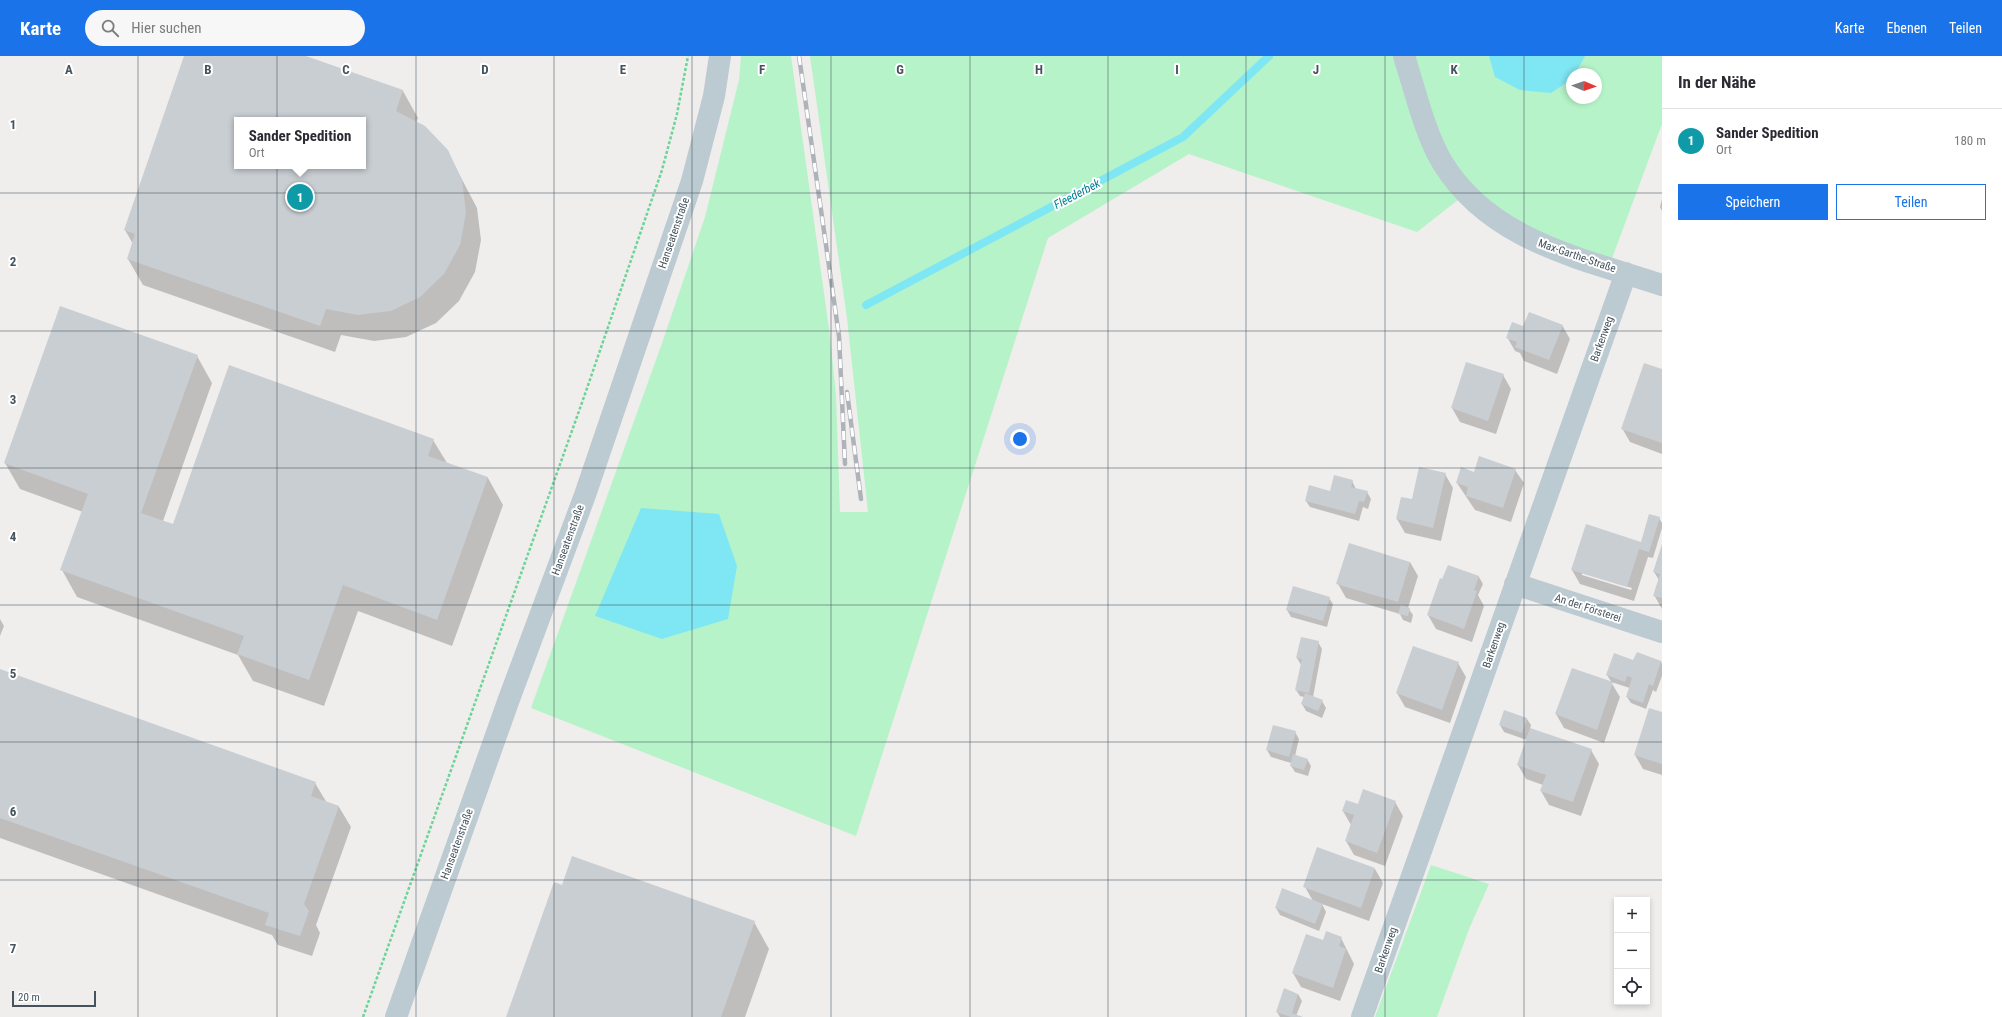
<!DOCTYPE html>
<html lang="de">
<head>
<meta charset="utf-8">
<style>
  :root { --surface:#fff; --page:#f7f7f7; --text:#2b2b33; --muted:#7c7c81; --line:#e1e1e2; --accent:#1a73e8 }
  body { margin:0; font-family:"Roboto Condensed",sans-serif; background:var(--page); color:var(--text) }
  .controls { position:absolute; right:12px; bottom:12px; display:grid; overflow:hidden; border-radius:0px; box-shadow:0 2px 6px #0003 }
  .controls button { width:36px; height:36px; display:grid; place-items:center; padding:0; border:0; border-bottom:1px solid var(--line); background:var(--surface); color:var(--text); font:20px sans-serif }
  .compass { position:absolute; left:1566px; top:12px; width:36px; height:36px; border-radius:50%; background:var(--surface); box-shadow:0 2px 6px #0003; rotate:92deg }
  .scale { position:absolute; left:12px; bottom:10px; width:84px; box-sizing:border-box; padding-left:4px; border:2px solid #44535d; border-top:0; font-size:11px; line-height:14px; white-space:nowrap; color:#44535d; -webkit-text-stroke:3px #fff; paint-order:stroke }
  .you { position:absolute; left:1020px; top:383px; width:14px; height:14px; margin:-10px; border:3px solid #fff; border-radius:50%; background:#1a73e8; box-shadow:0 0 0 6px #1a73e833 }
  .badge { display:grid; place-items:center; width:26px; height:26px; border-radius:50%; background:var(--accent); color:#fff; font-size:13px; font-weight:700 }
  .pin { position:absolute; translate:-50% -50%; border:2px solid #fff; box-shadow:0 1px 4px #0006 }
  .popup { position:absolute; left:234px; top:61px; width:132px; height:52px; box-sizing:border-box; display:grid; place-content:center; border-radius:0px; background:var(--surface); filter:drop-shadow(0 1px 3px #0005); font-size:13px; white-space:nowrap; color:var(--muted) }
  .popup b { font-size:15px; color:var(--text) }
  .popup::after { content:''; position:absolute; left:50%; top:100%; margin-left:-8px; border:8px solid transparent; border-top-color:var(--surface) }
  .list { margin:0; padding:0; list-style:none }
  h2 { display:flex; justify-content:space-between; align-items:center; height:52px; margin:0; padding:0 16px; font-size:17px }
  h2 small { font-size:13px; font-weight:400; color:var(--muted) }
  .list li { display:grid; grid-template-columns:26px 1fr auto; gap:12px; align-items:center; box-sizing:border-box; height:64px; padding:0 16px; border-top:1px solid var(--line) }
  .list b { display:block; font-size:15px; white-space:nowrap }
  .list p { margin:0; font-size:13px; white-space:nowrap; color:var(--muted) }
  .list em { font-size:13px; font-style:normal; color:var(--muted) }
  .actions { display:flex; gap:8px; padding:12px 16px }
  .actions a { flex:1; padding:9px 0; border:1px solid var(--accent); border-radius:0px; text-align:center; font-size:14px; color:var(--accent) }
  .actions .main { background:var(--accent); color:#fff }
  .icon { flex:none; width:22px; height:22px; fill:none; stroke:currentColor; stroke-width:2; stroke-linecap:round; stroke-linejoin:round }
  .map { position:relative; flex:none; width:1662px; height:961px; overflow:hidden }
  header { display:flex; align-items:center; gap:24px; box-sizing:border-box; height:56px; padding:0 20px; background:var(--accent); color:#fff }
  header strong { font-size:19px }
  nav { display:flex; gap:22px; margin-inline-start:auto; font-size:14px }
  .search { width:280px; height:36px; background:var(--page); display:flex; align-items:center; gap:10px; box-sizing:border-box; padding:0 14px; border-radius:22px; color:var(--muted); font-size:15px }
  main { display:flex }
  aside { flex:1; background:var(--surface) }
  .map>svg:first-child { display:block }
  .green { fill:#b6f3c8; fill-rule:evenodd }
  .water { fill:#7fe7f4 }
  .shadow { fill:#0003; fill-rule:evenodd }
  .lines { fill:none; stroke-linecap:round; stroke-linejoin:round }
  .stream { stroke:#7fe7f4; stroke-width:8 }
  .building { fill:#c9ced3; fill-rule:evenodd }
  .path { stroke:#6bd497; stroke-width:2.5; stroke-dasharray:3 2; stroke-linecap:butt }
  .minor { stroke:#bccad1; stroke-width:22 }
  .rail-casing { stroke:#afb3b9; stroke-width:4.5 }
  .rail { stroke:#fff; stroke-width:3; stroke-dasharray:9; stroke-linecap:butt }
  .grid { fill:none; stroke:#44535d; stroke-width:1; stroke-opacity:0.55 }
  .labels { text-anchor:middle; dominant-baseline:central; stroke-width:4; stroke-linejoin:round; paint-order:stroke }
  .street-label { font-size:11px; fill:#44535d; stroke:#fff }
  .water-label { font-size:12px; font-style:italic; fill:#038293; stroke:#fff }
  .grid-label { font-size:13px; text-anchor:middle; font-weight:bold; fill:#44535d; stroke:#fff; stroke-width:4; stroke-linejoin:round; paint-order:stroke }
</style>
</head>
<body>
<header>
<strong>Karte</strong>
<div class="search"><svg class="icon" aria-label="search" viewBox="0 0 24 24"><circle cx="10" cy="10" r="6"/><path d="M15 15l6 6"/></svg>Hier suchen</div>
<nav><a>Karte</a><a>Ebenen</a><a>Teilen</a></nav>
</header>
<main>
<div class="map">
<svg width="1662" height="961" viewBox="0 0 1662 961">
  <rect width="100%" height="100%" fill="#f0eded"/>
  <path class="green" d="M 741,0 L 791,0 L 830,280 L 836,339 L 840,456 L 868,456 L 847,262 L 810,0 L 1662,0 L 1662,68 L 1611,205 L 1517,169 L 1472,133 L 1417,176 L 1189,98 L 1048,182 L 856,780 L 531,652 L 661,290 L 705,161 L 739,24 ZM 1572,18 L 1596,18 L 1596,42 L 1572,42 Z
    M 1431,809 L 1489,828 L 1469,873 L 1437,961 L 1375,961 Z"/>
  <path class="water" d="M 1489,0 L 1585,0 L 1575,18 L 1572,18 L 1572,23 L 1551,37 L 1520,34 L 1495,21 Z
    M 641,452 L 719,458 L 737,510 L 728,563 L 662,583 L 595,560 Z"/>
  <path class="shadow" d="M 185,0 L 303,0 L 403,35 L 418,62 L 416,67 L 447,95 L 477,152 L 481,184 L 475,216 L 459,245 L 436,267 L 406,281 L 374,285 L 341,279 L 335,296 L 143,229 L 128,203 L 133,188 L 125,174 ZM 237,64 L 363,64 L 363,110 L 237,110 Z
    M 1662,143 L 1662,155 L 1660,151 Z
    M 1562,269 L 1570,283 L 1557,318 L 1524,305 L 1520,297 L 1515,295 L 1507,281 L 1524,271 Z
    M 197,300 L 212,327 L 163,465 L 173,469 L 433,384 L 447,407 L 488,422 L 503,449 L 452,590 L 358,555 L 324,650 L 253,625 L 238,599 L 77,541 L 62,514 L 83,456 L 20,433 L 5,407 Z
    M 1662,314 L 1662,398 L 1630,386 L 1622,372 Z
    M 1503,319 L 1511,333 L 1496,378 L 1460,366 L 1452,352 Z
    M 1515,414 L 1524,427 L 1511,466 L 1475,454 L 1457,427 L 1474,417 Z
    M 1445,418 L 1453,432 L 1441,485 L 1405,477 L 1397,463 L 1412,444 Z
    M 1352,425 L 1356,433 L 1367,436 L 1371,443 L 1368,453 L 1363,451 L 1359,465 L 1310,451 L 1306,445 L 1331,436 Z
    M 1659,462 L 1662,467 L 1662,472 L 1653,502 L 1648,501 L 1634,545 L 1580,528 L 1572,514 L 1641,487 ZM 1582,517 L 1632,532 L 1631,534 L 1582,519 Z
    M 1662,491 L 1662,553 L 1654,539 L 1659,524 L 1654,516 Z
    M 1410,506 L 1418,520 L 1408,552 L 1413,559 L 1411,567 L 1403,564 L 1400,558 L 1346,542 L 1338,528 Z
    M 1479,521 L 1483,528 L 1478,539 L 1484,550 L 1472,586 L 1436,573 L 1428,559 L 1443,524 Z
    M 1329,542 L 1333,548 L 1327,571 L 1291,561 L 1287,554 Z
    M 0,563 L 4,570 L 0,580 Z
    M 1318,586 L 1322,593 L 1313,641 L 1322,645 L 1326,652 L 1322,662 L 1306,655 L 1302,648 L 1304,641 L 1300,640 L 1296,634 L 1301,609 L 1297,602 Z
    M 1634,605 L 1661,605 L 1662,608 L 1662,620 L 1656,636 L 1653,634 L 1646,653 L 1631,647 L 1627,641 L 1630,632 L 1611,626 L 1620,641 L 1604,687 L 1564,672 L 1556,658 L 1612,627 L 1607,619 Z
    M 1458,607 L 1466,621 L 1450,667 L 1405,651 L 1397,637 Z
    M 0,617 L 315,727 L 327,747 L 339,751 L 351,771 L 316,869 L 320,877 L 312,900 L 278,889 L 272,879 L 0,782 Z
    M 1505,655 L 1527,663 L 1531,669 L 1530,673 L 1591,694 L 1599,708 L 1581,760 L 1549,749 L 1541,735 L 1543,729 L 1526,723 L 1518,709 L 1527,684 L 1504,676 L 1500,669 Z
    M 1662,657 L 1662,719 L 1643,713 L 1635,699 Z
    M 1295,676 L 1299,683 L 1295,700 L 1307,703 L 1311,710 L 1308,720 L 1295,716 L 1291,710 L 1291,707 L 1271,701 L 1267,694 Z
    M 1395,746 L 1403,760 L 1385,810 L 1354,799 L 1346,785 L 1351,769 L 1343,755 L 1358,750 Z
    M 1318,793 L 1375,813 L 1383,827 L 1369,865 L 1322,848 L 1326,856 L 1319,875 L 1280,859 L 1276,852 L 1283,833 L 1313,845 L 1305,831 Z
    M 563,830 L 754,866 L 769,893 L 745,961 L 507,961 Z
    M 1341,882 L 1354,908 L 1340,945 L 1301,931 L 1293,917 L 1323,886 Z
    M 1298,938 L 1302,945 L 1296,960 L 1300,961 L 1280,961 L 1277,956 Z"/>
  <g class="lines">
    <path class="stream" d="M 866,249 L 1183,81 L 1269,0"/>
  </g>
  <path class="building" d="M 184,0 L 306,0 L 403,34 L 396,55 L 425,70 L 448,94 L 462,124 L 466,157 L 460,189 L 444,218 L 420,241 L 391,255 L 358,259 L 326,253 L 320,270 L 127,203 L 135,178 L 124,174 ZM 237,64 L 363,64 L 363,110 L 237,110 Z
    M 60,250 L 198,299 L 141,457 L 173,468 L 229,309 L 434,383 L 428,400 L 488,421 L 437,564 L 343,529 L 309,624 L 237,598 L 244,580 L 60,514 L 88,438 L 4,407 Z
    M 1529,256 L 1563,269 L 1549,304 L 1515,291 L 1517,286 L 1506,282 L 1512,266 L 1523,270 Z
    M 1466,306 L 1504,318 L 1488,365 L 1451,352 Z
    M 1644,307 L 1662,313 L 1662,387 L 1621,373 Z
    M 1479,400 L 1516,413 L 1503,452 L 1466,440 L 1468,431 L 1456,427 L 1461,411 L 1474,416 Z
    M 1419,411 L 1446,417 L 1433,472 L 1396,463 L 1401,441 L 1412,443 Z
    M 1334,419 L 1353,424 L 1351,431 L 1368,435 L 1364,446 L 1359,445 L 1355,458 L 1305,445 L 1309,429 L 1330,435 Z
    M 1649,458 L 1660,461 L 1649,496 L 1639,493 L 1627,531 L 1571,514 L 1586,468 L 1641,486 Z
    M 1349,487 L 1410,506 L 1398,546 L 1336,528 Z
    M 1662,488 L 1662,542 L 1653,540 L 1660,518 L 1653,516 Z
    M 1448,509 L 1479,520 L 1474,534 L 1477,535 L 1464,573 L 1427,559 L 1440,522 L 1442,523 Z
    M 1293,530 L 1330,541 L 1323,565 L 1286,554 Z
    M 1401,549 L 1410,552 L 1408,560 L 1398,558 Z
    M 1301,581 L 1319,585 L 1309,637 L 1295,634 L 1302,603 L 1296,602 Z
    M 1413,590 L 1459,606 L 1442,654 L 1396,637 Z
    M 1637,596 L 1661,605 L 1653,630 L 1649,628 L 1643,647 L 1626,641 L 1632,622 L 1627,620 L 1625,626 L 1606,619 L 1614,597 L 1633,604 Z
    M 1572,612 L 1613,626 L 1597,674 L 1555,658 Z
    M 0,613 L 316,726 L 311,740 L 339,750 L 304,848 L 309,855 L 300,880 L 265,869 L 269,857 L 0,762 Z
    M 1305,637 L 1323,644 L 1318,655 L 1301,648 Z
    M 1649,652 L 1662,656 L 1662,708 L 1634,699 Z
    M 1504,654 L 1527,662 L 1522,677 L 1499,669 Z
    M 1273,669 L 1296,675 L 1289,701 L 1266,694 Z
    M 1530,672 L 1592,693 L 1573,746 L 1540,735 L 1546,719 L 1517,709 Z
    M 1293,698 L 1308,703 L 1304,714 L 1290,710 Z
    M 1363,733 L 1396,745 L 1377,797 L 1345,785 L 1354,759 L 1342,755 L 1346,744 L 1358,748 Z
    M 1317,791 L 1375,812 L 1361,852 L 1303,831 Z
    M 572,800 L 755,865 L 721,961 L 506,961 L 554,826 L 562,829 Z
    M 1282,832 L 1323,848 L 1315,868 L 1275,852 Z
    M 1326,875 L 1342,881 L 1339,890 L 1346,893 L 1333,932 L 1292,917 L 1306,878 L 1323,884 Z
    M 1284,932 L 1298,938 L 1292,957 L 1303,961 L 1291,961 L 1276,956 Z"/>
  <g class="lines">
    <path class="path" d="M 363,961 L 584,341 L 662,114 L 677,58 L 688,0"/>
    <path class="minor" d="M 1404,0 C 1415,34 1424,75 1442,106 C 1490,185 1581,202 1662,229
      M 1515,528 L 1662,576
      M 396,961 L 509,643 L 585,439 L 692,125 L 714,40 L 720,0
      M 1362,961 L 1626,217"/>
    <g class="rail-casing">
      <path id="rail" d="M 799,0 L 839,280 L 845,408
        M 847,336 L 861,443"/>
    </g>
    <use href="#rail" class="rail"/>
  </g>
  <path class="grid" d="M 138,0 L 138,961M 277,0 L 277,961M 416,0 L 416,961M 554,0 L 554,961M 692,0 L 692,961M 831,0 L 831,961M 970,0 L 970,961M 1108,0 L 1108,961M 1246,0 L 1246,961M 1385,0 L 1385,961M 1524,0 L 1524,961M 0,137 L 1662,137M 0,275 L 1662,275M 0,412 L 1662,412M 0,549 L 1662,549M 0,686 L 1662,686M 0,824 L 1662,824"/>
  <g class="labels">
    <g class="street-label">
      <text transform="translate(674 177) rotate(-71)">Hanseatenstraße</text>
      <text transform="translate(1577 200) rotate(19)">Max-Garthe-Straße</text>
      <text transform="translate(1602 283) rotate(-70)">Barkenweg</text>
      <text transform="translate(568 484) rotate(-70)">Hanseatenstraße</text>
      <text transform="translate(1588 552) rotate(18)">An der Försterei</text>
      <text transform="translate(1494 589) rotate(-71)">Barkenweg</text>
      <text transform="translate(457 788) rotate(-70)">Hanseatenstraße</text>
      <text transform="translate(1386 894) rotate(-71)">Barkenweg</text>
    </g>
    <g class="water-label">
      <text transform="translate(1077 138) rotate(-28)">Fleederbek</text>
    </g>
  </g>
  <g class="grid-label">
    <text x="69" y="18">A</text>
    <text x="208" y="18">B</text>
    <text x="346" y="18">C</text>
    <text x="485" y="18">D</text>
    <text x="623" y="18">E</text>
    <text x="762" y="18">F</text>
    <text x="900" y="18">G</text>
    <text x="1039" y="18">H</text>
    <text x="1177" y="18">I</text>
    <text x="1316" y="18">J</text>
    <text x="1454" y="18">K</text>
    <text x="13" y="73">1</text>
    <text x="13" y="210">2</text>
    <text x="13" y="348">3</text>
    <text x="13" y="485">4</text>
    <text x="13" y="622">5</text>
    <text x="13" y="760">6</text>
    <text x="13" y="897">7</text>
  </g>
</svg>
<div class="controls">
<button>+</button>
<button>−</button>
<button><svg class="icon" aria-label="locate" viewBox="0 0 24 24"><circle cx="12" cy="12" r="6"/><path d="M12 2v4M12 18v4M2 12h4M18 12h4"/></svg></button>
</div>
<svg class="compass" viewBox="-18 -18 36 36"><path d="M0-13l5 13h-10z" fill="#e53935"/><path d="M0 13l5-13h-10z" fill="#7c7c81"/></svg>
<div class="scale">20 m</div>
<div class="you"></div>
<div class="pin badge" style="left:300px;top:141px;background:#0f9aa8">1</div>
<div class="popup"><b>Sander Spedition</b>Ort</div>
</div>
<aside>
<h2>In der Nähe<small></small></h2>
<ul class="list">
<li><span class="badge" style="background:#0f9aa8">1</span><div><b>Sander Spedition</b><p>Ort</p></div><em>180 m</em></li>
</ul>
<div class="actions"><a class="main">Speichern</a><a>Teilen</a></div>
</aside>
</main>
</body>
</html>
